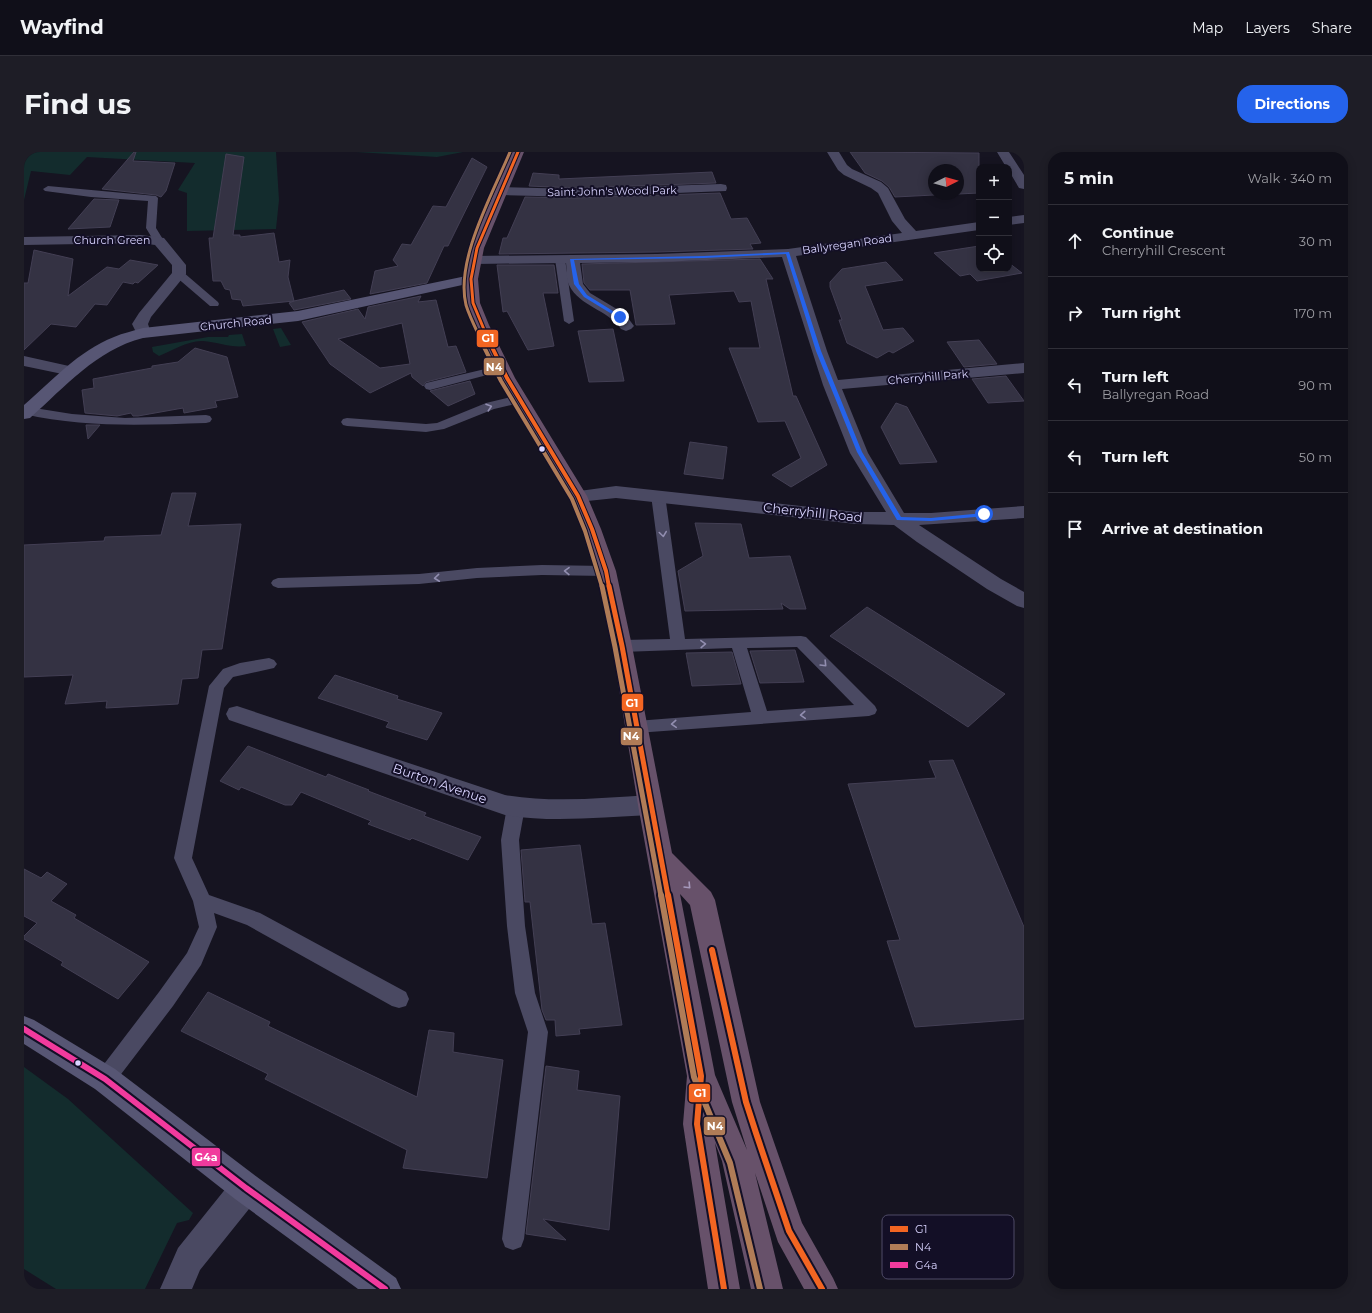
<!DOCTYPE html>
<html lang="en">
<head>
<meta charset="utf-8">
<style>
  :root { --surface:#100f19; --page:#1e1d26; --text:#f1f3f6; --muted:#9c9ca2; --line:#302f38; --accent:#2563eb }
  body { margin:0; font-family:Montserrat,sans-serif; background:var(--page); color:var(--text) }
  .controls { position:absolute; right:12px; top:12px; display:grid; overflow:hidden; border-radius:8px; box-shadow:0 2px 10px #0003 }
  .controls button { width:36px; height:36px; display:grid; place-items:center; padding:0; border:0; border-bottom:1px solid var(--line); background:var(--surface); color:var(--text); font:20px sans-serif }
  .compass { position:absolute; left:904px; top:12px; width:36px; height:36px; border-radius:50%; background:var(--surface); box-shadow:0 2px 10px #0003; rotate:85deg }
  .stop { position:absolute; width:12px; height:12px; margin:-9px; border:3px solid #2563eb; border-radius:50%; background:#fff }
  .stop.end { background:#2563eb; border-color:#fff; box-shadow:0 1px 4px #0008 }
  .list { margin:0; padding:0; list-style:none }
  h2 { display:flex; justify-content:space-between; align-items:center; height:52px; margin:0; padding:0 16px; font-size:17px }
  h2 small { font-size:13px; font-weight:400; color:var(--muted) }
  .list li { display:grid; grid-template-columns:26px 1fr auto; gap:12px; align-items:center; box-sizing:border-box; height:72px; padding:0 16px; border-top:1px solid var(--line) }
  .list b { display:block; font-size:15px; white-space:nowrap }
  .list p { margin:0; font-size:13px; white-space:nowrap; color:var(--muted) }
  .list em { font-size:13px; font-style:normal; color:var(--muted) }
  .icon { flex:none; width:22px; height:22px; fill:none; stroke:currentColor; stroke-width:2; stroke-linecap:round; stroke-linejoin:round }
  .map { position:relative; flex:none; width:1000px; height:1137px; overflow:hidden; border-radius:16px }
  header { display:flex; align-items:center; gap:24px; box-sizing:border-box; height:56px; padding:0 20px; background:var(--surface); border-bottom:1px solid var(--line) }
  header strong { font-size:19px }
  nav { display:flex; gap:22px; margin-inline-start:auto; font-size:14px }
  .intro { display:flex; align-items:center; justify-content:space-between; box-sizing:border-box; height:96px; padding:0 24px }
  h1 { margin:0; font-size:28px }
  .button { padding:10px 18px; border-radius:16px; background:var(--accent); color:#fff; font-size:14px; font-weight:700 }
  main { display:flex; gap:24px; padding:0 24px }
  aside { flex:1; background:var(--surface); border-radius:16px; box-shadow:0 2px 10px #0003 }
  .map>svg:first-child { display:block }
  .green { fill:#132c2d }
  .building { fill:#343243; stroke:#433f54; fill-rule:evenodd }
  .lines { fill:none; stroke-linecap:round; stroke-linejoin:round }
  .lane { fill:#4a4962; fill-rule:evenodd }
  .street { fill:#4a4962; fill-rule:evenodd }
  .secondary { fill:#575674; fill-rule:evenodd }
  .highway { fill:#67516a; fill-rule:evenodd }
  .bus-1-far3-casing { stroke:#130f26; stroke-width:5 }
  .bus-1-far2-casing { stroke:#130f26; stroke-width:6 }
  .bus-1-far1-casing { stroke:#130f26; stroke-width:8 }
  .bus-1-casing { stroke:#130f26; stroke-width:10 }
  .bus-2-far3-casing { stroke:#130f26; stroke-width:5 }
  .bus-2-far2-casing { stroke:#130f26; stroke-width:6 }
  .bus-2-far1-casing { stroke:#130f26; stroke-width:8 }
  .bus-2-casing { stroke:#130f26; stroke-width:10 }
  .bus-3-casing { stroke:#130f26; stroke-width:10 }
  .bus-1-far3 { stroke:#f26522; stroke-width:3 }
  .bus-1-far2 { stroke:#f26522; stroke-width:4 }
  .bus-1-far1 { stroke:#f26522; stroke-width:5 }
  .bus-1 { stroke:#f26522; stroke-width:6 }
  .bus-2-far3 { stroke:#b07c57; stroke-width:3 }
  .bus-2-far2 { stroke:#b07c57; stroke-width:4 }
  .bus-2-far1 { stroke:#b07c57; stroke-width:5 }
  .bus-2 { stroke:#b07c57; stroke-width:6 }
  .bus-3 { stroke:#f13a9d; stroke-width:6 }
  .oneway { stroke:#928eb0 }
  .oneway2 { stroke:#a699bc }
  .route { fill:#2563eb }
  .bus-dot { fill:#d9d4ff; stroke:#130f26; stroke-width:1.5 }
  .labels { text-anchor:middle; dominant-baseline:central; stroke-width:4; stroke-linejoin:round; paint-order:stroke }
  .far-street-label { font-size:11px; fill:#d9d4ff; stroke:#130f26 }
  .street-label { font-size:13px; fill:#d9d4ff; stroke:#130f26 }
  .key { fill:#130f26; stroke:#4e4a67; stroke-width:1 }
  .key-label { font-size:11px; fill:#d9d4ff }
  .line-badge { stroke:#130f26; stroke-width:1.5 }
  .badge-label { font-size:11px; text-anchor:middle; font-weight:bold; fill:#fff }
</style>
</head>
<body>
<header>
<strong>Wayfind</strong>
<nav><a>Map</a><a>Layers</a><a>Share</a></nav>
</header>
<div class="intro"><h1>Find us</h1><a class="button">Directions</a></div>
<main>
<div class="map">
<svg width="1000" height="1137" viewBox="0 0 1000 1137">
  <rect width="100%" height="100%" fill="#161421"/>
  <path class="green" d="M 0,0 L 252,0 L 255,48 L 252,77 L 163,79 L 163,41 L 154,38 L 171,11 L 63,5 L 46,23 L 7,19 L 0,48 Z
    M 332,0 L 439,0 L 413,5 Z
    M 257,176 L 267,193 L 256,195 L 249,177 Z
    M 218,182 L 222,194 C 207,196 193,190 179,189 C 165,188 147,199 135,204 L 129,200 L 128,195 L 184,185 L 204,185 L 205,183 Z
    M 0,915 L 44,947 L 169,1061 L 165,1068 L 153,1071 L 121,1137 L 32,1137 L 0,1117 Z"/>
  <path class="building" d="M 110,0 L 112,0 L 109,9 L 151,11 L 142,39 L 137,45 L 132,43 L 78,37 Z
    M 826,0 L 955,1 L 955,41 L 934,42 L 934,18 L 910,18 L 910,42 L 930,42 L 871,45 L 865,35 L 858,29 L 841,21 Z
    M 202,2 L 220,5 L 209,83 L 216,83 L 216,85 L 250,81 L 255,110 L 266,108 L 264,125 L 270,149 L 320,138 L 327,147 L 270,158 L 265,151 L 270,149 L 219,154 L 217,148 L 208,147 L 206,138 L 201,137 L 197,129 L 189,129 L 185,86 L 189,86 Z
    M 448,6 L 463,15 L 424,94 L 420,94 L 403,131 L 346,142 L 351,119 L 374,114 L 369,108 L 378,92 L 387,93 L 409,54 L 422,55 Z
    M 688,20 L 692,31 L 552,36 L 505,34 L 509,21 L 535,23 L 535,27 Z
    M 696,41 L 707,67 L 723,66 L 737,91 L 726,92 L 729,97 L 633,100 L 475,102 L 479,86 L 483,86 L 501,45 L 552,46 Z
    M 70,47 L 95,48 L 86,75 L 44,77 Z
    M 955,94 L 955,117 L 985,117 L 985,111 L 998,121 L 953,129 L 946,122 L 936,124 L 910,101 Z
    M 10,98 L 49,107 L 44,144 L 83,115 L 95,117 L 106,108 L 134,113 L 114,131 L 111,130 L 109,132 L 99,130 L 83,153 L 71,152 L 52,175 L 27,172 L 0,198 L 0,131 L 4,131 Z
    M 736,107 L 749,127 L 742,127 L 769,244 L 772,244 L 803,313 L 767,335 L 748,323 L 777,306 L 761,269 L 734,270 L 705,196 L 736,196 L 727,149 L 715,150 L 710,139 L 645,143 L 651,172 L 612,173 L 606,138 L 566,138 L 560,131 L 558,112 Z
    M 862,110 L 879,128 L 841,134 L 859,178 L 879,176 L 890,189 L 869,201 L 865,199 L 853,206 L 823,191 L 815,168 L 818,168 L 806,135 L 806,130 L 818,117 Z
    M 473,113 L 530,113 L 534,141 L 519,141 L 530,194 L 504,198 L 483,159 L 479,160 Z
    M 397,144 L 394,150 L 412,148 L 424,195 L 432,194 L 442,220 L 402,230 L 399,234 L 388,225 L 387,221 L 346,241 L 306,212 L 278,170 L 334,157 L 341,167 L 344,155 ZM 378,171 L 386,212 L 356,216 L 314,187 Z
    M 589,177 L 600,229 L 565,230 L 554,179 Z
    M 955,188 L 973,212 L 940,215 L 923,190 Z
    M 171,196 L 203,205 L 214,245 L 191,249 L 193,255 L 160,261 L 159,256 L 114,264 L 109,264 L 107,261 L 93,264 L 61,261 L 58,238 L 70,236 L 69,227 L 128,216 L 128,214 L 154,210 Z
    M 982,224 L 1000,249 L 964,251 L 948,227 Z
    M 446,229 L 451,242 L 424,254 L 406,239 Z
    M 872,251 L 883,255 L 913,310 L 876,312 L 857,275 Z
    M 62,273 L 76,273 L 64,287 Z
    M 666,290 L 703,295 L 699,327 L 660,322 Z
    M 148,341 L 172,341 L 164,374 L 217,372 L 198,497 L 178,498 L 174,526 L 158,527 L 154,552 L 82,556 L 83,549 L 41,552 L 49,523 L 0,525 L 0,393 L 80,389 L 81,385 L 137,383 Z
    M 671,371 L 717,372 L 725,406 L 766,404 L 782,457 L 766,457 L 757,451 L 759,457 L 661,459 L 654,419 L 679,404 Z
    M 843,455 L 981,542 L 944,575 L 806,484 Z
    M 771,498 L 780,530 L 736,531 L 726,499 Z
    M 708,500 L 717,532 L 668,534 L 662,501 Z
    M 311,523 L 374,544 L 373,547 L 418,561 L 403,588 L 362,575 L 365,570 L 294,546 Z
    M 224,594 L 302,625 L 304,622 L 324,630 L 345,638 L 344,639 L 402,661 L 400,664 L 457,685 L 444,708 L 388,686 L 386,688 L 344,672 L 347,669 L 277,640 L 268,653 L 261,653 L 217,635 L 215,638 L 196,629 Z
    M 929,608 L 1000,775 L 1000,867 L 891,875 L 863,789 L 876,788 L 824,632 L 912,626 L 905,609 Z
    M 556,693 L 568,772 L 581,771 L 598,873 L 555,877 L 556,882 L 532,884 L 531,868 L 522,868 L 518,858 L 506,750 L 501,750 L 497,698 Z
    M 0,717 L 17,726 L 23,720 L 43,732 L 27,749 L 52,763 L 50,766 L 125,810 L 94,847 L 37,813 L 39,810 L 0,787 L 0,784 L 13,771 L 0,764 Z
    M 184,840 L 246,870 L 244,874 L 393,945 L 405,878 L 430,881 L 429,900 L 479,908 L 463,1026 L 379,1016 L 383,998 L 241,927 L 244,922 L 157,879 Z
    M 522,914 L 555,919 L 553,938 L 596,944 L 585,1078 L 519,1067 L 542,1088 L 502,1082 Z"/>
  <g class="lines">
    <path class="lane" d="M 24,34 L 132,44 L 134,46 L 132,76 L 140,89 L 135,92 L 131,91 L 122,76 L 124,49 L 67,45 L 21,39 L 19,37 Z
      M 536,104 L 541,107 L 550,169 L 545,172 L 540,169 L 531,107 Z
      M 155,119 L 159,120 L 194,150 L 195,152 L 194,154 L 186,154 L 151,124 L 150,122 L 151,120 Z
      M 478,213 L 482,214 L 484,216 L 482,218 L 406,238 L 402,237 L 400,234 L 402,231 Z
      M 496,243 L 500,244 L 502,247 L 500,250 L 470,257 L 420,277 L 402,280 L 323,274 L 319,273 L 317,270 L 319,267 L 323,266 L 402,272 L 413,271 L 462,251 Z
      M 4,255 L 48,262 L 101,266 L 182,263 L 186,264 L 188,267 L 186,270 L 182,271 C 121,273 60,276 0,262 L 0,256 Z
      M 634,339 L 639,340 L 641,343 L 661,487 L 777,484 L 782,485 L 851,554 L 853,558 L 851,562 L 845,564 L 612,581 L 606,579 L 604,575 L 606,571 L 612,569 L 727,560 L 708,496 L 598,500 L 593,498 L 590,494 L 593,490 L 598,488 L 646,487 L 627,343 L 629,340 ZM 773,495 L 830,553 L 743,559 L 723,496 Z
      M 518,413 L 582,414 L 587,416 L 589,419 L 587,422 L 582,424 L 518,423 L 453,426 L 395,432 L 254,436 L 249,434 L 247,431 L 249,428 L 254,426 L 395,422 L 453,416 Z
      M 245,506 L 250,508 L 253,512 L 250,516 L 209,525 L 200,536 L 168,706 L 185,743 L 236,761 L 382,840 L 385,847 L 382,854 L 375,856 L 368,854 L 223,773 L 190,761 L 193,775 L 177,813 L 149,854 L 88,934 L 81,937 L 74,934 L 71,927 L 74,920 L 135,840 L 163,801 L 175,775 L 169,749 L 150,706 L 185,534 L 199,517 L 216,511 Z
      M 492,648 L 498,650 L 501,655 L 495,688 L 501,774 L 511,841 L 524,880 L 500,1087 L 497,1095 L 489,1098 L 481,1095 L 478,1087 L 504,880 L 491,841 L 483,774 L 477,688 L 483,655 L 486,650 Z"/>
    <path class="street" d="M 803,0 L 815,0 L 823,13 L 828,17 L 857,30 L 864,36 L 881,67 L 892,79 L 955,70 L 955,78 L 772,104 L 803,199 L 814,228 L 1000,211 L 1000,221 L 818,237 L 844,301 L 880,361 L 907,361 L 1000,354 L 1000,366 L 895,373 L 977,427 L 1000,440 L 1000,456 L 993,454 L 963,437 L 893,390 L 870,373 L 832,372 L 592,346 L 554,350 L 548,348 L 545,344 L 548,340 L 592,334 L 832,360 L 862,360 L 826,301 L 799,233 L 758,105 L 633,110 L 556,111 L 559,132 L 566,141 L 601,162 L 610,174 L 607,177 L 602,179 L 597,177 C 583,157 556,155 545,133 C 542,127 543,118 542,111 L 450,112 L 445,111 L 443,108 L 445,105 L 450,104 L 633,102 L 764,97 L 878,81 L 868,69 L 854,41 L 847,36 L 820,23 L 814,18 Z
      M 973,0 L 985,0 L 1000,23 L 1000,37 L 995,36 L 985,19 L 985,15 L 982,15 Z
      M 697,32 L 702,33 L 703,36 L 702,39 L 552,45 L 478,43 L 473,42 L 472,39 L 473,36 L 478,35 L 552,37 Z
      M 1000,63 L 1000,71 L 985,73 L 985,65 Z
      M 117,83 L 140,86 L 162,113 L 162,122 L 127,165 L 124,172 L 127,181 L 124,184 L 119,186 L 114,184 L 108,172 L 115,161 L 148,121 L 148,113 L 131,93 L 117,91 L 0,93 L 0,85 Z
      M 0,204 L 54,216 L 56,219 L 54,222 L 48,224 L 0,214 Z
      M 213,554 L 481,643 C 529,651 577,646 626,643 L 634,646 L 638,653 L 634,660 L 626,663 C 577,665 529,671 481,663 L 205,568 L 202,562 L 205,556 Z
      M 222,1021 L 233,1025 L 237,1036 L 233,1047 L 176,1118 L 168,1137 L 136,1137 L 154,1096 L 211,1025 Z"/>
    <path class="secondary" d="M 447,123 L 452,124 L 454,127 L 452,130 L 274,169 L 119,186 C 72,198 41,235 6,266 L 0,267 L 0,253 C 28,229 54,199 90,185 C 99,181 109,179 119,176 L 274,159 Z
      M 0,864 L 10,868 L 91,917 L 233,1025 L 372,1126 L 377,1137 L 334,1137 L 211,1047 L 71,937 L 0,892 Z"/>
    <path class="highway" d="M 488,0 L 500,0 L 460,96 L 454,127 L 456,151 L 465,173 L 491,226 L 563,344 L 577,377 L 592,419 L 608,494 L 648,701 L 687,740 L 691,748 L 736,950 L 778,1071 L 809,1126 L 814,1137 L 780,1137 L 754,1090 L 731,1021 L 759,1137 L 727,1137 L 698,1009 L 691,991 L 716,1137 L 684,1137 L 659,972 L 663,924 L 614,653 L 588,494 L 572,419 L 559,377 L 545,344 L 475,226 L 449,173 L 442,151 L 440,127 L 446,96 ZM 656,742 L 666,753 L 708,950 L 723,998 L 691,923 Z"/>
    <g class="bus-1-far3-casing">
      <path id="bus-1-far3" d="M 466,192 L 449,151 L 447,127 L 453,96 L 494,0"/>
    </g>
    <g class="bus-1-far2-casing">
      <path id="bus-1-far2" d="M 466,191 L 483,226 L 554,344 L 568,377 L 582,419 L 585,435"/>
    </g>
    <g class="bus-1-far1-casing">
      <path id="bus-1-far1" d="M 585,434 L 598,494 L 644,744"/>
    </g>
    <g class="bus-1-casing">
      <path id="bus-1" d="M 644,743 L 677,924 L 673,972 L 700,1137
        M 688,798 L 722,950 L 732,981 L 765,1079 L 798,1137"/>
    </g>
    <g class="bus-2-far3-casing">
      <path id="bus-2-far3" d="M 459,192 C 453,179 446,166 442,153 C 431,108 469,41 486,0"/>
    </g>
    <g class="bus-2-far2-casing">
      <path id="bus-2-far2" d="M 458,191 L 477,229 L 548,347 L 561,379 L 578,435"/>
    </g>
    <g class="bus-2-far1-casing">
      <path id="bus-2-far1" d="M 578,434 L 591,495 L 637,744"/>
    </g>
    <g class="bus-2-casing">
      <path id="bus-2" d="M 637,743 L 670,925 L 706,1011 L 736,1137"/>
    </g>
    <g class="bus-3-casing">
      <path id="bus-3" d="M 0,877 L 81,927 L 222,1036 L 361,1137"/>
    </g>
    <use href="#bus-1-far3" class="bus-1-far3"/>
    <use href="#bus-1-far2" class="bus-1-far2"/>
    <use href="#bus-1-far1" class="bus-1-far1"/>
    <use href="#bus-1" class="bus-1"/>
    <use href="#bus-2-far3" class="bus-2-far3"/>
    <use href="#bus-2-far2" class="bus-2-far2"/>
    <use href="#bus-2-far1" class="bus-2-far1"/>
    <use href="#bus-2" class="bus-2"/>
    <use href="#bus-3" class="bus-3"/>
  </g>
  <defs><path id="oneway-chevron" d="M-2-3.5L2.5 0L-2 3.5" fill="none" stroke-width="1.6" stroke-linecap="round" stroke-linejoin="round"/></defs>
  <g class="oneway">
    <use href="#oneway-chevron" transform="translate(465 255) rotate(-18)"/>
    <use href="#oneway-chevron" transform="translate(639 382) rotate(82)"/>
    <use href="#oneway-chevron" transform="translate(543 419) rotate(-179)"/>
    <use href="#oneway-chevron" transform="translate(413 426) rotate(174)"/>
    <use href="#oneway-chevron" transform="translate(679 492) rotate(-2)"/>
    <use href="#oneway-chevron" transform="translate(800 512) rotate(46)"/>
    <use href="#oneway-chevron" transform="translate(779 563) rotate(176)"/>
    <use href="#oneway-chevron" transform="translate(650 572) rotate(176)"/>
  </g>
  <use class="oneway2" href="#oneway-chevron" transform="translate(664 734) rotate(46)"/>
  <path class="route" d="M 765,100 L 797,199 L 838,300 L 877,365 L 907,366 L 960,361 L 963,362 L 962,364 L 907,369 L 873,368 L 833,300 L 792,199 L 762,102 L 680,106 L 550,108 L 555,132 L 563,143 L 597,164 L 596,167 L 560,145 L 550,132 L 546,107 L 680,104 Z"/>
  <g class="bus-dot">
    <circle cx="518" cy="297" r="3.5"/>
    <circle cx="54" cy="911" r="3.5"/>
  </g>
  <g class="labels">
    <g class="far-street-label">
      <text transform="translate(588 39) rotate(-1)">Saint John's Wood Park</text>
      <text x="88" y="88">Church Green</text>
      <text transform="translate(823 92) rotate(-8)">Ballyregan Road</text>
      <text transform="translate(212 171) rotate(-6)">Church Road</text>
      <text transform="translate(904 225) rotate(-5)">Cherryhill Park</text>
    </g>
    <g class="street-label">
      <text transform="translate(789 360) rotate(6)">Cherryhill Road</text>
      <text transform="translate(416 631) rotate(19)">Burton Avenue</text>
    </g>
  </g>
  <rect x="858" y="1063" width="132" height="64" rx="6" class="key"/>
  <rect x="866" y="1074" width="18" height="6" fill="#f26522"/>
  <rect x="866" y="1092" width="18" height="6" fill="#b07c57"/>
  <rect x="866" y="1110" width="18" height="6" fill="#f13a9d"/>
  <g class="key-label">
    <text x="891" y="1081">G1</text>
    <text x="891" y="1099">N4</text>
    <text x="891" y="1117">G4a</text>
  </g>
  <g class="line-badge">
    <rect x="452" y="177" width="23" height="19" rx="4" fill="#f26522"/>
    <rect x="459" y="205" width="22" height="19" rx="4" fill="#b07c57"/>
    <rect x="597" y="541" width="23" height="19" rx="4" fill="#f26522"/>
    <rect x="596" y="575" width="23" height="19" rx="4" fill="#b07c57"/>
    <rect x="664" y="931" width="23" height="20" rx="4" fill="#f26522"/>
    <rect x="679" y="964" width="23" height="20" rx="4" fill="#b07c57"/>
    <rect x="167" y="995" width="30" height="20" rx="4" fill="#f13a9d"/>
  </g>
  <g class="badge-label">
    <text x="464" y="190">G1</text>
    <text x="470" y="219">N4</text>
    <text x="608" y="555">G1</text>
    <text x="607" y="588">N4</text>
    <text x="676" y="945">G1</text>
    <text x="691" y="978">N4</text>
    <text x="182" y="1009">G4a</text>
  </g>
</svg>
<div class="controls">
<button>+</button>
<button>−</button>
<button><svg class="icon" aria-label="locate" viewBox="0 0 24 24"><circle cx="12" cy="12" r="6"/><path d="M12 2v4M12 18v4M2 12h4M18 12h4"/></svg></button>
</div>
<svg class="compass" viewBox="-18 -18 36 36"><path d="M0-13l5 13h-10z" fill="#e53935"/><path d="M0 13l5-13h-10z" fill="#9c9ca2"/></svg>
<div class="stop" style="left:960px;top:362px"></div>
<div class="stop end" style="left:596px;top:165px"></div>
</div>
<aside>
<h2>5 min<small>Walk · 340 m</small></h2>
<ul class="list">
<li><svg class="icon" aria-label="ahead" viewBox="0 0 24 24"><path d="M12 20V5M6 11l6-6 6 6"/></svg><div><b>Continue</b><p>Cherryhill Crescent</p></div><em>30 m</em></li>
<li><svg class="icon" aria-label="right" viewBox="0 0 24 24"><path d="M7 20v-9h11M14 6l5 5-5 5"/></svg><div><b>Turn right</b></div><em>170 m</em></li>
<li><svg class="icon" aria-label="left" viewBox="0 0 24 24"><path d="M17 20v-9H6M10 6l-5 5 5 5"/></svg><div><b>Turn left</b><p>Ballyregan Road</p></div><em>90 m</em></li>
<li><svg class="icon" aria-label="left" viewBox="0 0 24 24"><path d="M17 20v-9H6M10 6l-5 5 5 5"/></svg><div><b>Turn left</b></div><em>50 m</em></li>
<li><svg class="icon" aria-label="arrive" viewBox="0 0 24 24"><path d="M6 21V4h12l-3 4 3 4H6"/></svg><div><b>Arrive at destination</b></div></li>
</ul>
</aside>
</main>
</body>
</html>
